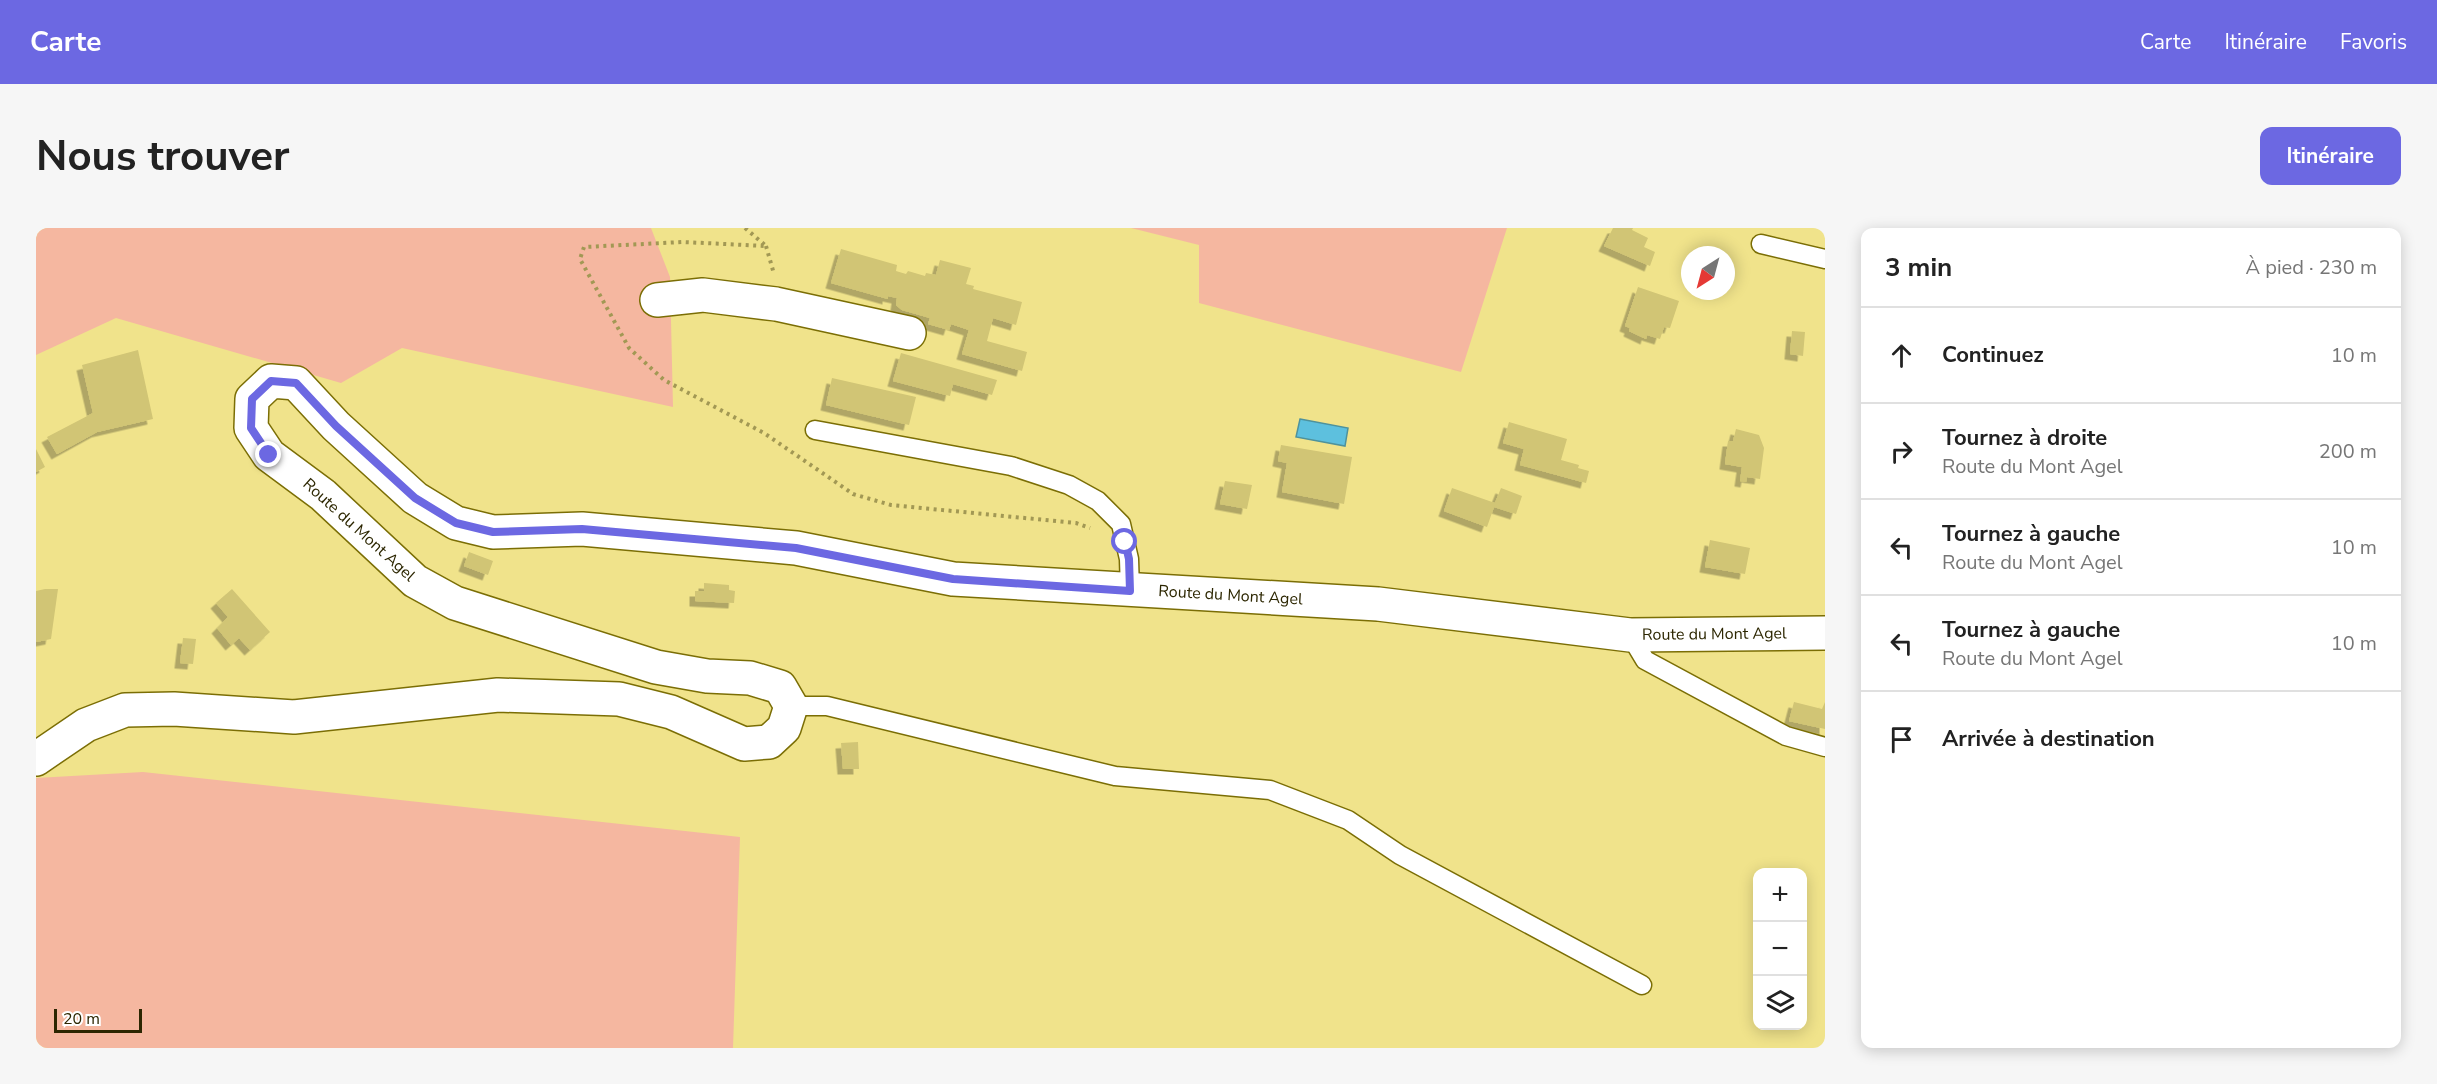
<!DOCTYPE html>
<html lang="fr">
<head>
<meta charset="utf-8">
<style>
  :root { --surface:#fff; --page:#f6f6f6; --text:#222; --muted:#767676; --line:#e0e0e0; --accent:#6c68e2 }
  body { margin:0; font-family:"Nunito Sans",sans-serif; background:var(--page); color:var(--text) }
  .controls { position:absolute; right:18px; bottom:18px; display:grid; overflow:hidden; border-radius:12px; box-shadow:0 3px 15px #0003 }
  .controls button { width:54px; height:54px; display:grid; place-items:center; padding:0; border:0; border-bottom:2px solid var(--line); background:var(--surface); color:var(--text); font:30px sans-serif }
  .compass { position:absolute; left:1645px; top:18px; width:54px; height:54px; border-radius:50%; background:var(--surface); box-shadow:0 3px 15px #0003; rotate:216deg }
  .scale { position:absolute; left:18px; bottom:15px; width:88px; box-sizing:border-box; padding-left:6px; border:3px solid #2c2601; border-top:0; font-size:16px; line-height:21px; white-space:nowrap; color:#2c2601; -webkit-text-stroke:4px #fff; paint-order:stroke }
  .stop { position:absolute; width:18px; height:18px; margin:-14px; border:4px solid #6c68e2; border-radius:50%; background:#fff }
  .stop.end { background:#6c68e2; border-color:#fff; box-shadow:0 2px 6px #0008 }
  .list { margin:0; padding:0; list-style:none }
  h2 { display:flex; justify-content:space-between; align-items:center; height:78px; margin:0; padding:0 24px; font-size:26px }
  h2 small { font-size:20px; font-weight:400; color:var(--muted) }
  .list li { display:grid; grid-template-columns:39px 1fr auto; gap:18px; align-items:center; box-sizing:border-box; height:96px; padding:0 24px; border-top:2px solid var(--line) }
  .list b { display:block; font-size:22px; white-space:nowrap }
  .list p { margin:0; font-size:20px; white-space:nowrap; color:var(--muted) }
  .list em { font-size:20px; font-style:normal; color:var(--muted) }
  .icon { flex:none; width:33px; height:33px; fill:none; stroke:currentColor; stroke-width:2; stroke-linecap:round; stroke-linejoin:round }
  .map { position:relative; flex:none; width:1789px; height:820px; overflow:hidden; border-radius:12px }
  header { display:flex; align-items:center; gap:36px; box-sizing:border-box; height:84px; padding:0 30px; background:var(--accent); color:#fff }
  header strong { font-size:28px }
  nav { display:flex; gap:33px; margin-inline-start:auto; font-size:21px }
  .intro { display:flex; align-items:center; justify-content:space-between; box-sizing:border-box; height:144px; padding:0 36px }
  h1 { margin:0; font-size:42px }
  .button { padding:15px 27px; border-radius:12px; background:var(--accent); color:#fff; font-size:21px; font-weight:700 }
  main { display:flex; gap:36px; padding:0 36px }
  aside { flex:1; background:var(--surface); border-radius:12px; box-shadow:0 3px 15px #0003 }
  .map>svg:first-child { display:block }
  .green { fill:#f5b7a0 }
  .water { fill:#5dc0de; stroke:#4e929c; stroke-width:1.5 }
  .building { fill:#d1c575; filter:url(#shadow) }
  .lines { fill:none; stroke-linecap:round; stroke-linejoin:round }
  .lane-casing { stroke:#7b6e05; stroke-width:21 }
  .street-casing { stroke:#7b6e05; stroke-width:36 }
  .secondary-casing { stroke:#7b6e05; stroke-width:36 }
  .path { stroke:#a29854; stroke-width:4; stroke-dasharray:3 4.5; stroke-linecap:butt }
  .lane { stroke:#fff; stroke-width:18 }
  .street { stroke:#fff; stroke-width:33 }
  .secondary { stroke:#fff; stroke-width:33 }
  .route { stroke:#6c68e2; stroke-width:8 }
  .labels { text-anchor:middle; dominant-baseline:central; stroke-width:5; stroke-linejoin:round; paint-order:stroke }
  .street-label { font-size:16px; fill:#2c2601; stroke:#fff }
</style>
</head>
<body>
<header>
<strong>Carte</strong>
<nav><a>Carte</a><a>Itinéraire</a><a>Favoris</a></nav>
</header>
<div class="intro"><h1>Nous trouver</h1><a class="button">Itinéraire</a></div>
<main>
<div class="map">
<svg width="1789" height="820" viewBox="0 0 1789 820">
  <defs>
    <filter id="shadow"><feDropShadow dx="-5.5" dy="5.5" stdDeviation="0" flood-color="#0004"/></filter>
  </defs>
  <rect width="100%" height="100%" fill="#f0e38b"/>
  <path class="green" d="M 0,0 L 615,0 L 634,49 L 637,179 L 366,120 L 305,155 L 80,90 L 0,127 Z
    M 1095,0 L 1471,0 L 1425,144 L 1163,75 L 1163,17 Z
    M 107,544 L 704,609 L 697,820 L 0,820 L 0,550 Z"/>
  <path class="water" d="M 1264,191 L 1312,200 L 1309,218 L 1260,209 Z"/>
  <path class="building" d="M 1577,0 L 1597,0 L 1596,2 L 1612,10 L 1608,19 L 1619,24 L 1614,38 L 1568,18 Z
    M 805,21 L 861,37 L 860,43 L 870,46 L 872,43 L 889,48 L 890,45 L 900,47 L 904,32 L 935,40 L 930,56 L 938,58 L 937,61 L 986,74 L 980,97 L 957,90 L 951,113 L 991,124 L 986,143 L 926,126 L 933,102 L 915,96 L 913,102 L 892,96 L 894,90 L 866,82 L 860,77 L 861,70 L 852,68 L 852,71 L 795,55 Z
    M 1602,59 L 1643,73 L 1634,100 L 1628,99 L 1624,111 L 1611,107 L 1610,111 L 1593,103 L 1594,100 L 1589,98 Z
    M 1756,103 L 1769,104 L 1767,128 L 1754,126 Z
    M 102,122 L 117,191 L 61,204 L 21,226 L 11,209 L 57,185 L 46,137 Z
    M 865,125 L 961,152 L 956,167 L 917,156 L 914,168 L 857,153 Z
    M 796,150 L 880,169 L 873,197 L 790,177 Z
    M 1473,194 L 1531,211 L 1525,232 L 1543,237 L 1542,240 L 1553,243 L 1550,255 L 1484,237 L 1488,221 L 1467,215 Z
    M 1700,201 L 1723,207 L 1728,220 L 1724,251 L 1711,249 L 1710,254 L 1704,253 L 1706,239 L 1689,236 L 1692,213 L 1697,213 Z
    M 1245,217 L 1316,229 L 1308,276 L 1246,264 L 1251,235 L 1242,233 Z
    M 0,221 L 9,239 L 0,244 Z
    M 1189,253 L 1216,257 L 1211,281 L 1184,276 Z
    M 1416,260 L 1459,275 L 1465,260 L 1486,268 L 1480,286 L 1458,279 L 1451,299 L 1408,283 Z
    M 1674,312 L 1714,320 L 1709,346 L 1669,339 Z
    M 433,324 L 457,333 L 452,347 L 428,338 Z
    M 668,355 L 693,357 L 693,362 L 699,363 L 698,375 L 659,373 L 659,363 L 668,363 Z
    M 9,361 L 22,361 L 15,411 L 0,414 L 0,363 Z
    M 196,361 L 234,404 L 214,422 L 203,410 L 195,417 L 181,400 L 192,389 L 180,375 Z
    M 147,410 L 160,411 L 157,436 L 144,435 Z
    M 1758,474 L 1786,481 L 1789,474 L 1789,501 L 1753,493 Z
    M 822,514 L 823,541 L 807,541 L 805,515 Z"/>
  <g class="lines">
    <g class="lane-casing">
      <path id="lane" d="M 1725,16 L 1789,31
        M 779,202 L 975,238 L 1033,257 L 1062,273 L 1085,296 L 1093,331 L 1094,363
        M 1594,407 L 1609,432 L 1750,508 L 1789,519
        M 755,478 L 791,478 L 1079,548 L 1234,562 L 1312,592 L 1364,627 L 1606,757"/>
    </g>
    <g class="street-casing">
      <path id="street" d="M 621,72 L 667,67 L 740,76 L 873,105"/>
    </g>
    <g class="secondary-casing">
      <g id="secondary">
        <path id="s1" d="M 0,531 L 50,497 L 89,482 L 138,481 L 258,489 L 462,467 L 583,471 L 635,484 L 708,516 L 733,514 L 748,500 L 755,478 L 744,459 L 714,450 L 671,448 L 620,439 L 419,375 L 379,353 L 287,267 L 233,227 L 215,200 L 216,171 L 235,153 L 260,155 L 300,198 L 379,270 L 420,295 L 457,304 L 546,301 L 760,320 L 917,351 L 1342,376 L 1594,407 L 1789,405"/>
      </g>
    </g>
    <path class="path" d="M 709,0 L 730,18 L 647,14 L 548,19 L 544,31 L 593,120 L 628,152 L 728,205 L 817,266 L 855,277 L 1040,295 L 1054,300
      M 730,18 L 738,46"/>
    <use href="#lane" class="lane"/>
    <use href="#street" class="street"/>
    <use href="#secondary" class="secondary"/>
  </g>
  <g class="lines">
    <path class="route" d="M 233,227 L 215,200 L 216,171 L 235,153 L 260,155 L 300,198 L 379,270 L 420,295 L 457,304 L 546,301 L 760,320 L 917,351 L 1094,363 L 1093,331 L 1089,314"/>
  </g>
  <g class="labels">
    <g class="street-label">
      <text transform="translate(323 302) rotate(42)">Route du Mont Agel</text>
      <text stroke="none"><textPath href="#s1" startOffset="2504">Route du Mont Agel</textPath></text>
      <text stroke="none"><textPath href="#s1" startOffset="2990">Route du Mont Agel</textPath></text>
    </g>
  </g>
</svg>
<div class="controls">
<button>+</button>
<button>−</button>
<button><svg class="icon" aria-label="layers" viewBox="0 0 24 24"><path d="M12 4l9 5-9 5-9-5zM3 14l9 5 9-5"/></svg></button>
</div>
<svg class="compass" viewBox="-18 -18 36 36"><path d="M0-13l5 13h-10z" fill="#e53935"/><path d="M0 13l5-13h-10z" fill="#767676"/></svg>
<div class="scale">20 m</div>
<div class="stop" style="left:1089px;top:314px"></div>
<div class="stop end" style="left:233px;top:227px"></div>
</div>
<aside>
<h2>3 min<small>À pied · 230 m</small></h2>
<ul class="list">
<li><svg class="icon" aria-label="ahead" viewBox="0 0 24 24"><path d="M12 20V5M6 11l6-6 6 6"/></svg><div><b>Continuez</b></div><em>10 m</em></li>
<li><svg class="icon" aria-label="right" viewBox="0 0 24 24"><path d="M7 20v-9h11M14 6l5 5-5 5"/></svg><div><b>Tournez à droite</b><p>Route du Mont Agel</p></div><em>200 m</em></li>
<li><svg class="icon" aria-label="left" viewBox="0 0 24 24"><path d="M17 20v-9H6M10 6l-5 5 5 5"/></svg><div><b>Tournez à gauche</b><p>Route du Mont Agel</p></div><em>10 m</em></li>
<li><svg class="icon" aria-label="left" viewBox="0 0 24 24"><path d="M17 20v-9H6M10 6l-5 5 5 5"/></svg><div><b>Tournez à gauche</b><p>Route du Mont Agel</p></div><em>10 m</em></li>
<li><svg class="icon" aria-label="arrive" viewBox="0 0 24 24"><path d="M6 21V4h12l-3 4 3 4H6"/></svg><div><b>Arrivée à destination</b></div></li>
</ul>
</aside>
</main>
</body>
</html>
